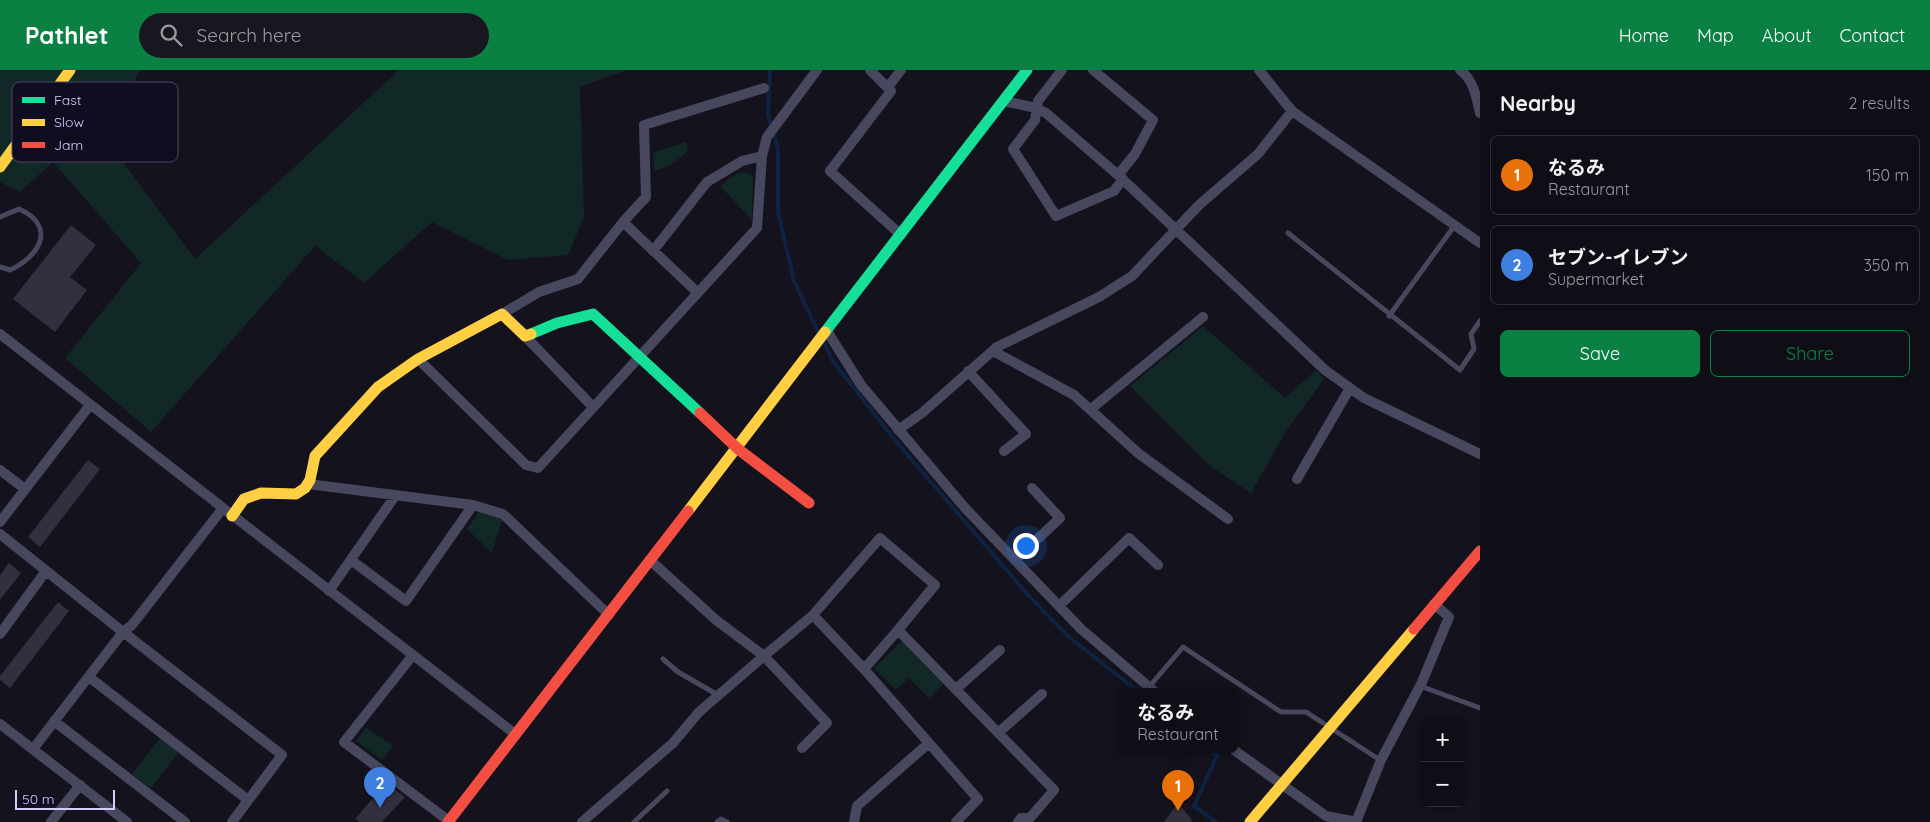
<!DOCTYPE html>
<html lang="en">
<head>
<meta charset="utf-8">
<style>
  :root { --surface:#0f0e16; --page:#18171f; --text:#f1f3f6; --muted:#9b9ca1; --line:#2f2e35; --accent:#0b8043 }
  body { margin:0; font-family:Quicksand,"Noto Sans JP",sans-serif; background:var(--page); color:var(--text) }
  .controls { position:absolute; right:15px; bottom:15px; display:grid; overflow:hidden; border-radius:8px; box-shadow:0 1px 4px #0004 }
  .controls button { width:45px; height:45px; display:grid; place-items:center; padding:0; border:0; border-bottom:1px solid var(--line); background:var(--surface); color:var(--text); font:25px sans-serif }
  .scale { position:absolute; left:15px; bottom:12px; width:100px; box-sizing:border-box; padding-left:5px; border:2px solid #d2cefe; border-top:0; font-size:14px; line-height:18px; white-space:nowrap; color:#d2cefe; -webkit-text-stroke:4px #100d21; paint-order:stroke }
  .you { position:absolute; left:1025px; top:475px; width:18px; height:18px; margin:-12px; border:4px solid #fff; border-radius:50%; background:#1a73e8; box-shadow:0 0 0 8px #1a73e833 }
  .badge { display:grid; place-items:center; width:32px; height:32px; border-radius:50%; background:var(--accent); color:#fff; font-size:16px; font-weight:700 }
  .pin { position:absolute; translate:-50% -41px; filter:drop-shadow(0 1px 2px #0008) }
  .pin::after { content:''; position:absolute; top:26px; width:18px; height:15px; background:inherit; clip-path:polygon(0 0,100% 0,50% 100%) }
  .popup { position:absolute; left:1118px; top:618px; width:120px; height:65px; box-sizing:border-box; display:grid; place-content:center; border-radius:8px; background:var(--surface); filter:drop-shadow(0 1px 4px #0005); font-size:16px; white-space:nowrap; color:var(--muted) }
  .popup b { font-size:19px; color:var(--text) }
  .popup::after { content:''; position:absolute; left:50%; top:100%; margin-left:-10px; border:10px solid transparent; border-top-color:var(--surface) }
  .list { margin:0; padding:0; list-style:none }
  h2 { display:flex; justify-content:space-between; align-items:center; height:65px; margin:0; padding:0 20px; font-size:21px }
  h2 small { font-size:16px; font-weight:400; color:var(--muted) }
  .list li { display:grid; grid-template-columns:32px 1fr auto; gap:15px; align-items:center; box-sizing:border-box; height:80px; margin:0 10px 10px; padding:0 10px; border:1px solid var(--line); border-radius:8px }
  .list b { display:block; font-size:19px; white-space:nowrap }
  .list p { margin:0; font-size:16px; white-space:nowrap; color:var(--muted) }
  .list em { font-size:16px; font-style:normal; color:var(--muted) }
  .actions { display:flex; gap:10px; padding:15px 20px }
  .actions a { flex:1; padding:11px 0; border:1px solid var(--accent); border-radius:8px; text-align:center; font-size:18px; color:var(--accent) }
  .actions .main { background:var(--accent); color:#fff }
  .icon { flex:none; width:28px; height:28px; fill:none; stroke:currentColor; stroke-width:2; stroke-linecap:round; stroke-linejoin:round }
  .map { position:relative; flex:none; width:1480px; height:752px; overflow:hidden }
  header { display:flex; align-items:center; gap:30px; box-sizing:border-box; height:70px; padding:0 25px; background:var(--accent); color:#fff }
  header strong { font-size:24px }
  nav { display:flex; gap:28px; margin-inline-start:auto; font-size:18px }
  .search { width:350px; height:45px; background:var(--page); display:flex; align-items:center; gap:12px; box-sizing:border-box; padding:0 18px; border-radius:28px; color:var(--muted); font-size:19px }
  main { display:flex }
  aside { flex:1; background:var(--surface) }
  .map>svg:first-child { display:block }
  .green { fill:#112827 }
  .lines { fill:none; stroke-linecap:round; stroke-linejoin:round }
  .stream { stroke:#0e2242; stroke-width:4 }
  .building { fill:#32303f }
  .lane { stroke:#47475e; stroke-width:5 }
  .street { stroke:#47475e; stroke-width:10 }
  .fast { stroke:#16e098; stroke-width:11 }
  .slow { stroke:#ffcf43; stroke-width:11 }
  .jam { stroke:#f24e42; stroke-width:11 }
  .key { fill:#100d21; stroke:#4a4763; stroke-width:1 }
  .key-label { font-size:14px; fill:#d2cefe }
</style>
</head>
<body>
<header>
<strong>Pathlet</strong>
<div class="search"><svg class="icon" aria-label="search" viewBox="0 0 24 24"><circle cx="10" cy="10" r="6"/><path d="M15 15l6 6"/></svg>Search here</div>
<nav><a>Home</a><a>Map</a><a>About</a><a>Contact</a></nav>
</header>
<main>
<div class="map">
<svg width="1480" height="752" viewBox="0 0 1480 752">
  <rect width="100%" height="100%" fill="#14121d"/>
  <path class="green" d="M 0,0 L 140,0 L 112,55 L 124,93 L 195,189 L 399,0 L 627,0 L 580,17 L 584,147 L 568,185 L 508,190 L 432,152 L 364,213 L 315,176 L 151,362 L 65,288 L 141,193 L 53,92 L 20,122 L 0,112 Z
    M 686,72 L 688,81 L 671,95 L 654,101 L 653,83 Z
    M 746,102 L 753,107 L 752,150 L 720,116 L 736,104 Z
    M 1203,256 L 1285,328 L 1316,300 L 1324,309 L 1285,363 L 1251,423 L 1209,395 L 1130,316 Z
    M 480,441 L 503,447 L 492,483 L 467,459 Z
    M 902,571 L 943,614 L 929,628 L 909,608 L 896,620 L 874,598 Z
    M 366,657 L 393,676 L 382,690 L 356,671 Z
    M 160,668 L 179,682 L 151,718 L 132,704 Z"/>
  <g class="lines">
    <path class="stream" d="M 770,0 L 768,44 L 778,79 L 778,142 L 794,211 L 819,264
      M 824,272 L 832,290 L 894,369 L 1027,524 L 1070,568 L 1139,622
      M 1210,680 L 1217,686 L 1194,736 L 1216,752"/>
  </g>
  <path class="building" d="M 71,155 L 96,175 L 70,207 L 87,220 L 55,262 L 13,229 Z
    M 88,390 L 100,399 L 40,477 L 28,467 Z
    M 9,493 L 21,503 L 0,530 L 0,505 Z
    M 58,532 L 69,541 L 10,618 L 0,610 L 0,606 Z
    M 386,713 L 405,727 L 382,752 L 360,752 L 355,749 Z
    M 1178,733 L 1192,750 L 1191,752 L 1164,752 Z"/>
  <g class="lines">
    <path class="lane" d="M 0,147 L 19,139 C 57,156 40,186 10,200 L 0,197
      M 1288,163 L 1460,300 L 1474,279 L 1471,264 L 1480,251
      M 1389,246 L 1455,155
      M 663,589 L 678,602 L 718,625
      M 1420,616 L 1480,638
      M 1149,617 L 1183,577 L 1281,642 L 1306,642 L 1380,690
      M 634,752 L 667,721
      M 717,752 L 721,749 L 727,752"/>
    <path class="street" d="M 870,0 L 891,21 L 830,101 L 901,165
      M 1062,0 L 1038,31 L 1035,50 L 1013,79 L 1056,146 L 1114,121 L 1123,109
      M 1093,0 L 1153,50 L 1135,84 L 1118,105
      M 1259,0 L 1292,41 L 1480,173
      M 1460,0 C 1474,10 1476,27 1480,43
      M 888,17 L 901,0
      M 1004,31 L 1036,38 L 1046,43 L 1118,105 L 1325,300 L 1364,328 L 1480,384
      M 653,181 L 707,112 L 742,91 L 762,86
      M 697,222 L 623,152 L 646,127 L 644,55 L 764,18
      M 502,244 L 539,222 L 578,209 L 623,152
      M 827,261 L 861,315 L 965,438 L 1081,559 L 1155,622
      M 0,264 L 223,438
      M 525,266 L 593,337
      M 993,281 L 1074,325 L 1138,383 L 1228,449
      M 418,289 L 526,395 L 538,398 L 757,158 L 762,86 L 767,67 L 817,0
      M 968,301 L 1026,364 L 1004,381
      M 1091,339 L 1203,247
      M 898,360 L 922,343 L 997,277 L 1099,227 L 1132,206 L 1199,135 L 1258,84 L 1292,41
      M 0,400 L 25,419
      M 1297,409 L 1350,318
      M 308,414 L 473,435 L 503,444 L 609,545
      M 0,452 L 90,335
      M 0,464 L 123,562 L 132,555 L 223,438 L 515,664
      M 351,490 L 406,531 L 473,435
      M 1015,490 L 1060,448 L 1032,418
      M 651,491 L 716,550 L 764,586 L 813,545 L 864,599 L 978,729 L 956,752
      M 329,521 L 395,426
      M 1059,536 L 1129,468 L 1158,495
      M 813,545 L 880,468 L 935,515 L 898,560
      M 0,564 L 46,501
      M 413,585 L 344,672 L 449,751
      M 864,599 L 898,560 L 1054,720 L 1030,748 L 1021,748 L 1018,752
      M 89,607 L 248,730
      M 956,619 L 1000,580
      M 54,651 L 185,752
      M 0,654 L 127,752
      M 998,663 L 1042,624
      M 33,679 L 123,562 L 282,685 L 232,752
      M 1234,680 L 1326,746 L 1357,752
      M 51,752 L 80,715
      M 582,752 L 673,673 L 699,642 L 764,586 L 827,653 L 802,678
      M 854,752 L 857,736 L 929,673
      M 1356,752 L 1381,690 L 1422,612 L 1449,547 L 1434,534"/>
    <path class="fast" d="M 825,262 L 1027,0
      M 531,264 L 557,253 L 593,244 L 700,343"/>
    <path class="slow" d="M 0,97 L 70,0
      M 688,441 L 825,262
      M 232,446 L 244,429 L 261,423 L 296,424 L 305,418 L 310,410 L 315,386 L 378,317 L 418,289 L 502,244 L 525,266 L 531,264
      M 1250,752 L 1414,559"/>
    <path class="jam" d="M 700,343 L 738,379 L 809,433
      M 1414,559 L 1480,481
      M 448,752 L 688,441"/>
  </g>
  <rect x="12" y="12" width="166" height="80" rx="8" class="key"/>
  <rect x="22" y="27" width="23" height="6" fill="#16e098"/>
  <rect x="22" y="49" width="23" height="7" fill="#ffcf43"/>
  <rect x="22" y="72" width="23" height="6" fill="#f24e42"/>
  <g class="key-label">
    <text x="54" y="35">Fast</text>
    <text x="54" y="57">Slow</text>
    <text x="54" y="80">Jam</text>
  </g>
</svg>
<div class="controls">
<button>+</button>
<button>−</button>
</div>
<div class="scale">50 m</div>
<div class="you"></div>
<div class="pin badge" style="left:1178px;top:741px;background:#e8710a">1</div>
<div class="popup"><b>なるみ</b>Restaurant</div>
<div class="pin badge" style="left:380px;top:738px;background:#3f7fe0">2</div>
</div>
<aside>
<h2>Nearby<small>2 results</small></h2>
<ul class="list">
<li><span class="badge" style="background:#e8710a">1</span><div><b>なるみ</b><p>Restaurant</p></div><em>150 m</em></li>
<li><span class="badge" style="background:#3f7fe0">2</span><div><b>セブン-イレブン</b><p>Supermarket</p></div><em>350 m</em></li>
</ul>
<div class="actions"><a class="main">Save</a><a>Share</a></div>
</aside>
</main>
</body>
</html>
